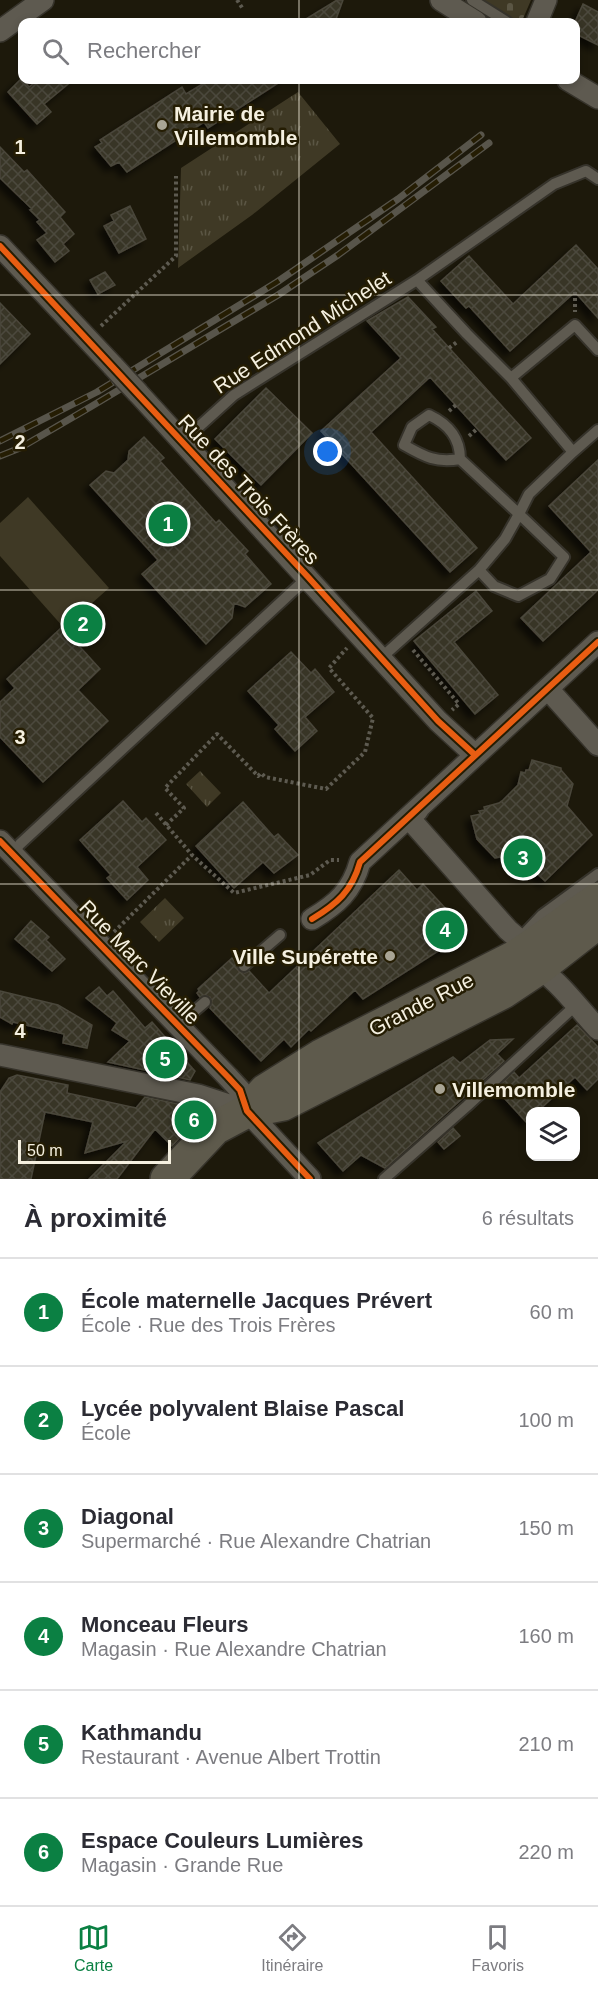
<!DOCTYPE html>
<html lang="fr">
<head>
<meta charset="utf-8">
<style>
  :root { --surface:#fff; --page:#f7f7f7; --text:#2b2b33; --muted:#7c7c81; --line:#e1e1e2; --accent:#0b8043 }
  body { margin:0; font-family:Arial,sans-serif; background:var(--page); color:var(--text) }
  .controls { position:absolute; right:18px; bottom:18px; display:grid; overflow:hidden; border-radius:12px; box-shadow:0 3px 9px #0003 }
  .controls button { width:54px; height:54px; display:grid; place-items:center; padding:0; border:0; border-bottom:2px solid var(--line); background:var(--surface); color:var(--text); font:30px sans-serif }
  .scale { position:absolute; left:18px; bottom:15px; width:153px; box-sizing:border-box; padding-left:6px; border:3px solid #f5f0e0; border-top:0; font-size:16px; line-height:21px; white-space:nowrap; color:#f5f0e0; -webkit-text-stroke:4px #251d03; paint-order:stroke }
  .you { position:absolute; left:328px; top:452px; width:21px; height:21px; margin:-15px; border:4px solid #fff; border-radius:50%; background:#1a73e8; box-shadow:0 0 0 9px #1a73e833 }
  .badge { display:grid; place-items:center; width:39px; height:39px; border-radius:50%; background:var(--accent); color:#fff; font-size:20px; font-weight:700 }
  .pin { position:absolute; translate:-50% -50%; border:3px solid #fff; box-shadow:0 2px 6px #0006 }
  .list { margin:0; padding:0; list-style:none }
  h2 { display:flex; justify-content:space-between; align-items:center; height:78px; margin:0; padding:0 24px; font-size:26px }
  h2 small { font-size:20px; font-weight:400; color:var(--muted) }
  .list li { display:grid; grid-template-columns:39px 1fr auto; gap:18px; align-items:center; box-sizing:border-box; height:108px; padding:0 24px; border-top:2px solid var(--line) }
  .list b { display:block; font-size:22px; white-space:nowrap }
  .list p { margin:0; font-size:20px; white-space:nowrap; color:var(--muted) }
  .list em { font-size:20px; font-style:normal; color:var(--muted) }
  .icon { flex:none; width:33px; height:33px; fill:none; stroke:currentColor; stroke-width:2; stroke-linecap:round; stroke-linejoin:round }
  .map { position:relative; flex:none; width:598px; height:1179px; overflow:hidden }
  .search { position:absolute; background:var(--surface); box-shadow:0 3px 9px #0003; left:18px; right:18px; top:18px; height:66px; display:flex; align-items:center; gap:15px; box-sizing:border-box; padding:0 21px; border-radius:12px; color:var(--muted); font-size:22px }
  .sheet { height:726px; background:var(--surface) }
  nav { display:flex; justify-content:space-around; align-items:center; box-sizing:border-box; height:84px; border-top:2px solid var(--line); background:var(--surface); font-size:16px; color:var(--muted) }
  nav a { display:grid; justify-items:center; gap:3px }
  nav .on { color:var(--accent) }
  .map>svg:first-child { display:block }
  .grass { fill:#3f3925 }
  .cemetery { fill:url(#cemetery-stones) }
  .park { fill:url(#park-tufts) }
  .building { fill:url(#building-cross-hatch); stroke:#4a463a; stroke-width:1.5; filter:url(#shadow) }
  .lines { fill:none; stroke-linecap:round; stroke-linejoin:round }
  .service-casing { stroke:#36332b; stroke-width:14 }
  .minor-casing { stroke:#36332b; stroke-width:24 }
  .primary-casing { stroke:#36332b; stroke-width:36 }
  .path { stroke:#5d5a50; stroke-width:4; stroke-dasharray:3 3; stroke-linecap:butt }
  .service { stroke:#5e5a50; stroke-width:10 }
  .minor { stroke:#5e5a50; stroke-width:21 }
  .primary { stroke:#5e5a4c; stroke-width:33 }
  .rail-casing { stroke:#58554b; stroke-width:7 }
  .rail { stroke:#251d03; stroke-width:4.5; stroke-dasharray:14; stroke-linecap:butt }
  .minor-bridge-casing { stroke:#36332b; stroke-width:24; stroke-linecap:butt }
  .minor-bridge { stroke:#5e5a50; stroke-width:21 }
  .cycleway-casing { stroke:#251d03; stroke-width:10 }
  .cycleway { stroke:#e95d12; stroke-width:6 }
  .grid { fill:none; stroke:#f5f0e0; stroke-width:1.5; stroke-opacity:0.55 }
  .poi-dot { fill:#a9a595; stroke:#251d03; stroke-width:2 }
  .labels { text-anchor:middle; dominant-baseline:central; stroke-width:5; stroke-linejoin:round; paint-order:stroke }
  .poi-label { font-size:21px; font-weight:bold; fill:#f5f0e0; stroke:#251d03; text-anchor:start }
  .street-label { font-size:21px; fill:#f5f0e0; stroke:#251d03 }
  .grid-label { font-size:20px; text-anchor:middle; font-weight:bold; fill:#f5f0e0; stroke:#251d03; stroke-width:5; stroke-linejoin:round; paint-order:stroke }
</style>
</head>
<body>
<div class="map">
<svg width="598" height="1179" viewBox="0 0 598 1179">
  <defs>
    <pattern id="cemetery-stones" width="16" height="16" patternUnits="userSpaceOnUse" patternTransform="scale(1.5)"><rect width="16" height="16" fill="#3f3925"/><path d="M2 7V4a2 2 0 0 1 4 0v3zM10 15v-3a2 2 0 0 1 4 0v3z" fill="#5b5644"/></pattern>
    <pattern id="park-tufts" width="24" height="20" patternUnits="userSpaceOnUse" patternTransform="scale(1.5)"><rect width="24" height="20" fill="#3f3925"/><path d="M3 7l-1-3M5 7V3M7 7l1-3M15 17l-1-3M17 17v-4M19 17l1-3" fill="none" stroke="#5b5644"/></pattern>
    <pattern id="building-cross-hatch" width="8" height="8" patternUnits="userSpaceOnUse" patternTransform="scale(1.5)"><rect width="8" height="8" fill="#393628"/><path d="M0 0l8 8M0 8l8-8" fill="none" stroke="#4c4a3d"/></pattern>
    <filter id="shadow"><feDropShadow dx="-5.5" dy="5.5" stdDeviation="3" flood-color="#0009"/></filter>
  </defs>
  <rect width="100%" height="100%" fill="#1d190b"/>
  <path class="grass" d="M 28,497 L 109,588 L 64,628 L 0,556 L 0,523 Z"/>
  <path class="cemetery" d="M 467,0 L 531,0 L 522,21 C 501,27 484,10 467,0 Z"/>
  <path class="park" d="M 298,92 L 340,144 L 252,215 L 178,268 L 181,168 Z
    M 200,771 L 221,793 L 207,807 L 186,784 Z
    M 165,898 L 184,918 L 159,942 L 140,922 Z"/>
  <path class="building" d="M 337,0 L 343,0 L 335,22 L 301,22 Z
    M 583,4 L 598,12 L 598,45 L 576,34 L 576,20 Z
    M 22,78 L 29,87 L 38,80 L 73,80 L 44,104 L 51,112 L 37,124 L 8,92 Z
    M 209,80 L 283,80 L 208,128 L 204,122 L 127,172 L 119,162 L 111,166 L 95,147 L 102,143 L 100,140 L 182,87 L 186,94 Z
    M 0,147 L 24,172 L 27,170 L 65,212 L 60,217 L 74,234 L 63,244 L 69,251 L 55,262 L 37,240 L 47,233 L 37,222 L 40,220 L 30,210 L 32,209 L 0,178 Z
    M 130,206 L 146,239 L 119,253 L 104,226 L 114,221 L 111,215 Z
    M 576,245 L 598,269 L 598,318 L 575,292 L 510,351 L 469,306 L 466,308 L 441,281 L 469,256 L 513,304 Z
    M 105,272 L 115,285 L 98,294 L 90,280 Z
    M 408,297 L 436,327 L 432,329 L 531,438 L 506,460 L 430,377 L 371,432 L 477,548 L 450,572 L 321,431 L 401,358 L 367,321 Z
    M 0,303 L 30,334 L 0,364 Z
    M 266,388 L 312,433 L 261,485 L 215,439 Z
    M 144,437 L 164,458 L 160,461 L 216,523 L 219,520 L 248,551 L 245,554 L 271,584 L 245,607 L 234,603 L 232,618 L 206,644 L 142,574 L 158,560 L 90,485 L 106,471 L 114,473 L 128,460 L 129,451 Z
    M 598,460 L 598,590 L 543,641 L 521,618 L 591,552 L 549,506 Z
    M 476,591 L 492,611 L 454,642 L 498,695 L 475,714 L 414,641 Z
    M 62,627 L 100,669 L 78,690 L 108,721 L 43,782 L 0,737 L 0,702 L 15,688 L 7,679 Z
    M 291,652 L 311,673 L 315,669 L 334,692 L 305,717 L 317,731 L 295,751 L 275,729 L 279,725 L 248,691 Z
    M 532,760 L 561,768 L 561,770 L 573,784 L 567,806 L 592,835 L 545,881 L 519,857 L 511,855 L 495,858 L 477,839 L 471,816 L 481,814 L 479,811 L 485,810 L 484,807 L 499,803 L 503,800 L 518,785 L 521,772 L 525,773 L 526,770 L 529,770 Z
    M 123,801 L 142,822 L 146,818 L 166,840 L 137,867 L 148,880 L 127,900 L 107,878 L 111,875 L 80,840 Z
    M 243,802 L 274,837 L 278,834 L 298,855 L 274,873 L 263,862 L 234,888 L 196,846 Z
    M 399,870 L 417,890 L 423,884 L 459,923 L 457,939 L 363,999 L 355,990 L 311,1031 L 309,1029 L 291,1047 L 284,1039 L 261,1061 L 210,1008 L 212,1001 L 210,997 L 204,995 L 200,997 L 197,993 L 199,991 L 198,989 L 232,958 L 237,964 L 239,971 L 245,973 L 249,971 L 269,993 Z
    M 31,921 L 49,937 L 46,940 L 65,959 L 52,971 L 15,939 Z
    M 99,987 L 107,996 L 113,991 L 145,1028 L 152,1022 L 195,1071 L 190,1080 L 108,1062 L 130,1041 L 112,1030 L 117,1023 L 86,998 Z
    M 0,991 L 58,1005 L 92,1025 L 87,1048 L 63,1043 L 64,1034 L 13,1022 L 12,1024 L 0,1017 Z
    M 577,1025 L 598,1047 L 598,1079 L 587,1090 L 575,1077 L 537,1112 L 531,1112 L 531,1117 L 526,1122 L 496,1089 L 514,1072 L 519,1078 Z
    M 513,1039 L 497,1054 L 504,1061 L 385,1168 L 361,1155 L 343,1171 L 318,1143 L 453,1057 L 460,1063 L 490,1040 Z
    M 17,1075 L 68,1085 L 67,1093 L 136,1108 L 145,1097 L 178,1104 L 177,1107 L 203,1113 L 172,1146 L 155,1129 L 117,1179 L 89,1179 L 127,1141 L 85,1153 L 93,1122 L 45,1112 L 31,1179 L 0,1179 L 0,1092 L 9,1078 Z
    M 453,1128 L 460,1136 L 444,1149 L 438,1142 Z"/>
  <g class="lines">
    <g class="service-casing">
      <path id="service" d="M 472,0 L 507,22
        M 511,378 L 467,334 L 417,280 L 554,184 L 586,171 L 598,179
        M 182,442 L 234,395 L 417,280
        M 573,452 L 598,430
        M 460,459 C 436,463 425,457 404,445 L 412,427 L 429,415 C 448,424 460,437 460,459 L 519,514 L 505,539 L 479,570
        M 381,658 L 479,570 L 494,586 L 518,596 L 550,579 L 564,557 L 519,514 L 529,494 L 573,452 L 511,378 L 575,325 L 598,350
        M 13,853 L 20,844 L 308,577
        M 524,934 L 542,915 L 598,874
        M 244,966 L 280,935
        M 178,1025 L 205,1002
        M 384,1179 L 467,1106 L 576,1005"/>
    </g>
    <g class="minor-casing">
      <path id="minor" d="M 441,0 L 476,22
        M 537,22 L 546,0
        M 0,31 L 43,0
        M 568,80 L 598,98
        M 0,246 L 113,366
        M 138,393 L 438,721 L 474,754
        M 548,689 L 598,745
        M 418,810 L 409,818 L 508,930 L 529,948 L 540,951
        M 0,841 L 228,1077 L 240,1090 L 247,1111 L 310,1179
        M 312,919 C 337,904 352,891 360,862 L 598,642
        M 530,963 C 557,977 577,1007 598,1029
        M 0,1055 L 198,1095 L 247,1111"/>
    </g>
    <g class="primary-casing">
      <path id="primary" d="M 255,1102 L 265,1091 L 321,1056 L 517,956 L 598,899
        M 167,1179 L 215,1128 L 247,1111 L 283,1104 L 503,992 L 539,968 L 598,922"/>
    </g>
    <path class="path" d="M 237,0 L 243,9
      M 575,292 L 575,312
      M 101,326 L 176,256 L 176,176
      M 449,348 L 457,342
      M 449,411 L 456,405
      M 469,436 L 477,429
      M 413,650 L 459,704 L 452,710
      M 156,813 L 192,855 L 234,893 L 310,875 L 330,860 L 339,860
      M 166,825 L 184,808 L 165,788 L 217,734 L 258,776 L 261,773 L 265,777 L 326,789 L 365,752 L 373,718 L 329,668 L 347,648
      M 114,932 L 192,855"/>
    <use href="#service" class="service"/>
    <use href="#minor" class="minor"/>
    <use href="#primary" class="primary"/>
    <g class="rail-casing">
      <path id="rail" d="M 0,441 L 97,392 L 277,282 L 398,199 L 481,135
        M 0,456 L 20,448 L 92,406 L 278,295 L 338,255 L 489,143"/>
    </g>
    <use href="#rail" class="rail"/>
    <g class="minor-bridge-casing">
      <path id="minor-bridge" d="M 113,366 L 138,393"/>
    </g>
    <use href="#minor-bridge" class="minor-bridge"/>
    <g class="cycleway-casing">
      <path id="cycleway" d="M 0,246 L 308,577 L 438,721 L 474,754
        M 0,841 L 228,1077 L 240,1090 L 247,1111 L 310,1179
        M 312,919 C 337,904 352,891 360,862 L 598,642"/>
    </g>
    <use href="#cycleway" class="cycleway"/>
  </g>
  <path class="grid" d="M 299,0 L 299,22M 299,80 L 299,1179M 0,295 L 598,295M 0,590 L 598,590M 0,884 L 598,884"/>
  <g class="poi-dot">
    <circle cx="162" cy="125" r="6"/>
    <circle cx="390" cy="956" r="6"/>
    <circle cx="440" cy="1089" r="6"/>
  </g>
  <g class="labels">
    <g class="poi-label">
      <text x="174" y="113">Mairie de<tspan x="174" dy="24">Villemomble</tspan></text>
      <text x="378" y="956" text-anchor="end">Ville Supérette</text>
      <text x="452" y="1089">Villemomble</text>
    </g>
    <g class="street-label">
      <text transform="translate(302 332) rotate(-33)">Rue Edmond Michelet</text>
      <text transform="translate(249 489) rotate(47)">Rue des Trois Frères</text>
      <text transform="translate(140 962) rotate(46)">Rue Marc Vieville</text>
      <text transform="translate(421 1004) rotate(-27)">Grande Rue</text>
    </g>
  </g>
  <g class="grid-label">
    <text x="20" y="154">1</text>
    <text x="20" y="449">2</text>
    <text x="20" y="744">3</text>
    <text x="20" y="1038">4</text>
  </g>
</svg>
<div class="controls">
<button><svg class="icon" aria-label="layers" viewBox="0 0 24 24"><path d="M12 4l9 5-9 5-9-5zM3 14l9 5 9-5"/></svg></button>
</div>
<div class="scale">50 m</div>
<div class="you"></div>
<div class="pin badge" style="left:168px;top:524px">1</div>
<div class="pin badge" style="left:83px;top:624px">2</div>
<div class="pin badge" style="left:523px;top:858px">3</div>
<div class="pin badge" style="left:445px;top:930px">4</div>
<div class="pin badge" style="left:165px;top:1059px">5</div>
<div class="pin badge" style="left:194px;top:1120px">6</div>
<div class="search"><svg class="icon" aria-label="search" viewBox="0 0 24 24"><circle cx="10" cy="10" r="6"/><path d="M15 15l6 6"/></svg>Rechercher</div>
</div>
<section class="sheet">
<h2>À proximité<small>6 résultats</small></h2>
<ul class="list">
<li><span class="badge">1</span><div><b>École maternelle Jacques Prévert</b><p>École · Rue des Trois Frères</p></div><em>60 m</em></li>
<li><span class="badge">2</span><div><b>Lycée polyvalent Blaise Pascal</b><p>École</p></div><em>100 m</em></li>
<li><span class="badge">3</span><div><b>Diagonal</b><p>Supermarché · Rue Alexandre Chatrian</p></div><em>150 m</em></li>
<li><span class="badge">4</span><div><b>Monceau Fleurs</b><p>Magasin · Rue Alexandre Chatrian</p></div><em>160 m</em></li>
<li><span class="badge">5</span><div><b>Kathmandu</b><p>Restaurant · Avenue Albert Trottin</p></div><em>210 m</em></li>
<li><span class="badge">6</span><div><b>Espace Couleurs Lumières</b><p>Magasin · Grande Rue</p></div><em>220 m</em></li>
</ul>
</section>
<nav>
<a class="on"><svg class="icon" aria-label="map" viewBox="0 0 24 24"><path d="M3 6l6-2 6 2 6-2v14l-6 2-6-2-6 2zM9 4v14M15 6v14"/></svg>Carte</a>
<a><svg class="icon" aria-label="directions" viewBox="0 0 24 24"><path d="M12 3l9 9-9 9-9-9zM9 14v-3h6M13 9l2 2-2 2"/></svg>Itinéraire</a>
<a><svg class="icon" aria-label="saved" viewBox="0 0 24 24"><path d="M7 4h10v16l-5-4-5 4z"/></svg>Favoris</a>
</nav>
</body>
</html>
